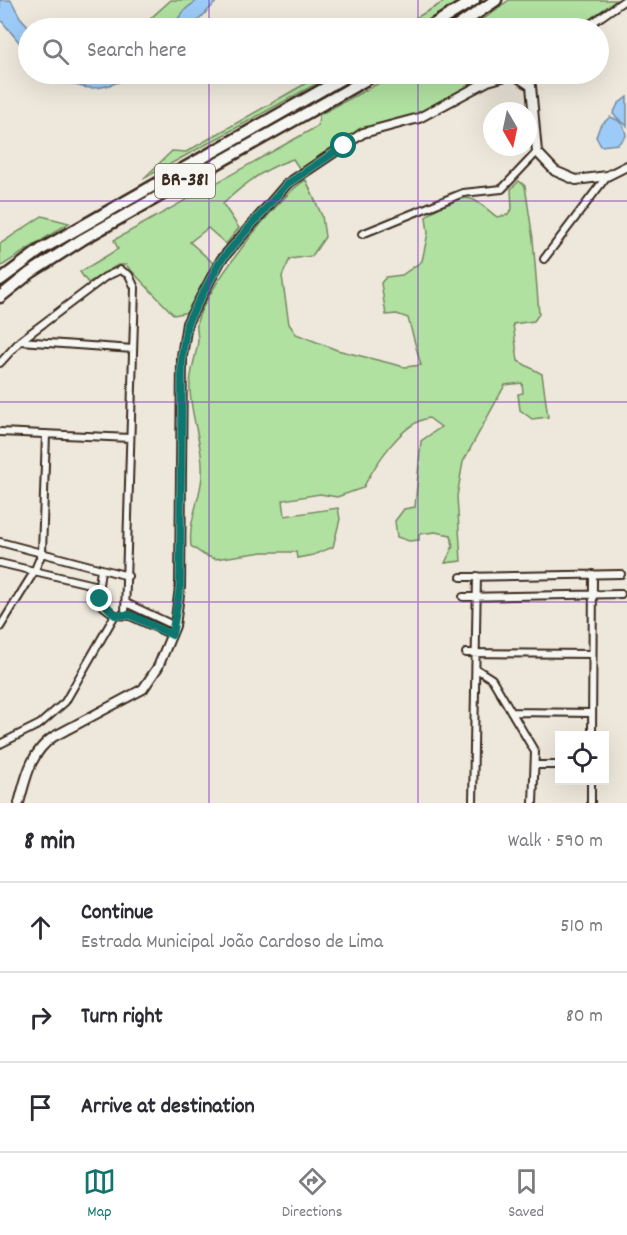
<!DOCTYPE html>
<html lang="en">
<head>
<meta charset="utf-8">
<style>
  :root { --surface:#fff; --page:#f2f2f3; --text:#2b2b33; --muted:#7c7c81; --line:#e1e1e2; --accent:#0f766e }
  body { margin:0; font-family:Dekko,sans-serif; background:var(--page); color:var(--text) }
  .controls { position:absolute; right:18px; bottom:18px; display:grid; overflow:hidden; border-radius:0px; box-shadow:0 6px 24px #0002 }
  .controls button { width:54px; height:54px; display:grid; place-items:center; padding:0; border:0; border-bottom:2px solid var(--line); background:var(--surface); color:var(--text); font:30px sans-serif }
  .compass { position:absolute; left:483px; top:102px; width:54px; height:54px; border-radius:50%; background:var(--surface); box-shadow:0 6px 24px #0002; rotate:171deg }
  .stop { position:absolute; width:18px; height:18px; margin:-14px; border:4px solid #0f766e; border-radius:50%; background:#fff }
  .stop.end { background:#0f766e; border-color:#fff; box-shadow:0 2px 6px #0008 }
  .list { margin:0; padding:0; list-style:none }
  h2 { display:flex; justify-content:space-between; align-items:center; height:78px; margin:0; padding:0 24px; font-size:26px }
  h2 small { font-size:20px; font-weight:400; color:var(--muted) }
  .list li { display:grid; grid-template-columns:39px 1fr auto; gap:18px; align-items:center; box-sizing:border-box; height:90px; padding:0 24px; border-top:2px solid var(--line) }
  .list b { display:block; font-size:22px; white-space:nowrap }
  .list p { margin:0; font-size:20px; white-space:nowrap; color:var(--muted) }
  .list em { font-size:20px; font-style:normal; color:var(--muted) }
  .icon { flex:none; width:33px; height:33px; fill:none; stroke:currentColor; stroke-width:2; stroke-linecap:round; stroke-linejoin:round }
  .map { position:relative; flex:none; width:627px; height:803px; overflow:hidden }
  .search { position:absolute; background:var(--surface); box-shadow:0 6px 24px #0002; left:18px; right:18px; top:18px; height:66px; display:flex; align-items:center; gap:15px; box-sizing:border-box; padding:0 21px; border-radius:33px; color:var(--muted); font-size:22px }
  .sheet { height:348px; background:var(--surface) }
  nav { display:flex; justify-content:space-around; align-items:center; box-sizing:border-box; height:84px; border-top:2px solid var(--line); background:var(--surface); font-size:16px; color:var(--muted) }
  nav a { display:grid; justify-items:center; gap:3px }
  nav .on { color:var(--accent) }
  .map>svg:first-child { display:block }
  .green { fill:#b0e1a1; stroke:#768660; stroke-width:1.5 }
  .water { fill:#9ccbf7; stroke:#758ba0; stroke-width:1.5 }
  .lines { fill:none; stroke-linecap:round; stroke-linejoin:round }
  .minor-casing { stroke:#3b2a1e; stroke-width:10 }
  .tertiary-casing { stroke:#3b2a1e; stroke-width:12 }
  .motorway-casing { stroke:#3b2a1e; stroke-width:15 }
  .minor { stroke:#f6f6f2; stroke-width:6 }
  .tertiary { stroke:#f6f6f2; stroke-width:8 }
  .motorway { stroke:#f6f6f2; stroke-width:10 }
  .route { stroke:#0f766e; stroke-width:8 }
  .grid { fill:none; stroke:#7b2cbf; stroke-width:1.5; stroke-opacity:0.55 }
  .labels { text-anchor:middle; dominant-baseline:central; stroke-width:6; stroke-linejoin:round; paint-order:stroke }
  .shield { fill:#f6f6f2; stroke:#73675e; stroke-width:1.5 }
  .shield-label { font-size:20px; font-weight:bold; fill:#3b2a1e }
</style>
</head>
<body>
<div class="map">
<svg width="627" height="803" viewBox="0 0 627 803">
  <rect width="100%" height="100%" fill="#eee8dc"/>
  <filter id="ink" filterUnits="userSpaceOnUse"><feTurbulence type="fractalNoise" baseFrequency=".0167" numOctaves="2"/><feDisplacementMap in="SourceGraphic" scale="12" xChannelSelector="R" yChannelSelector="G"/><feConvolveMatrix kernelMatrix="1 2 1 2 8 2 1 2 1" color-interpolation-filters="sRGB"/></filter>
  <g filter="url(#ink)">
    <path class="green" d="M 171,0 L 198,0 L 187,8 L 170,28 L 156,28 L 151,18 Z
      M 447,0 L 464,0 L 416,28 L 398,28 Z
      M 509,0 L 617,0 L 576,28 L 472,28 Z
      M 322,74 L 334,74 L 143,179 L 172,151 L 186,152 Z
      M 396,74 L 500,74 L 419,114 L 361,131 L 301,171 L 293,159 C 265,168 244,183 223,204 L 239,228 L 226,244 L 208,228 L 190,242 L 213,263 L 189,312 L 174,315 L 126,265 L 118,265 L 88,283 L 80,272 L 118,249 L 114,240 L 318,126 L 319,115 Z
      M 306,180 L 322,216 L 325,237 L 312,256 L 290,259 L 282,276 L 289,324 L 296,334 L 337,350 L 405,367 L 421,365 L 408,318 L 397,314 L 386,315 L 381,283 L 386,277 L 402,275 L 422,261 L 428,233 L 426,217 C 435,208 461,193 474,200 C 482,204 490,212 497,217 L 507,215 L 512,209 L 511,189 L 519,181 L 525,186 L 533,239 L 539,314 L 534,321 L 513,324 L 518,361 L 542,374 L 548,417 L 532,419 L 520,410 L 518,394 L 523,393 L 522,383 L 505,385 L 463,462 L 457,496 L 461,561 L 445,563 L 453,546 L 451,535 L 435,532 L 419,534 L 419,540 L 409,541 L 397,537 L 395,521 L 404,509 L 415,507 L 421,441 L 441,427 L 429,418 C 402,422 375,465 363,488 L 337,497 L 320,494 L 283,500 L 285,516 L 338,508 L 340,519 L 333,547 L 313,555 L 297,558 L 296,552 L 263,552 L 215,559 L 204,555 L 191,546 C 188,521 200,501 202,476 C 204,448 191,418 190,390 C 189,374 196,357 198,341 C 198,335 196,328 197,323 C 201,295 281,192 306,180 Z
      M 42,216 L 69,223 L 0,267 L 0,244 Z"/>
    <path class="water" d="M 0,0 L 11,0 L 20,17 L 30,28 L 28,53 L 0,19 Z
      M 198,0 L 218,0 L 191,28 L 170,28 L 187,8 Z
      M 54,74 L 136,74 C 105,90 83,95 54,74 Z
      M 627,97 L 627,126 L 613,114 L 618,104 Z
      M 610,117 C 620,120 625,125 626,136 L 618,144 L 601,146 L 596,137 L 600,126 Z"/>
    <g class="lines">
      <g class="minor-casing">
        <path id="minor" d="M 585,28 L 625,0
          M 362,234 L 463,193 L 502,189 L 537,152
          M 544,259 L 607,176
          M 20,341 L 133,349
          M 0,363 L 20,341 L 105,277 L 120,270 L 129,275 L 135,288 L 125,614
          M 0,432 L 130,438
          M 0,542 L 128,576
          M 0,563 L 98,586
          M 101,570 L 98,592 L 103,606 L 115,615 L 130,616 L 172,635
          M 461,577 L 621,574
          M 463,597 L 621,594
          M 126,603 L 175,626
          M 0,627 L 34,572 L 42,553 L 46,434
          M 466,653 L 592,654
          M 478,670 L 492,679 L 535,752 L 533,803
          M 512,712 L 592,713
          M 592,736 L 593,574
          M 0,744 L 40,724 L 65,702 L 115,615
          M 536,765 L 560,765
          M 473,803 L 477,576
          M 591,803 L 591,780"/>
      </g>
      <g class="tertiary-casing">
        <path id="tertiary" d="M 19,803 C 26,778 30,753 53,737 L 143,689 L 158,667 L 175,626 L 180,587 L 182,356 L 187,323 L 221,260 L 287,184 L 363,133 L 419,118 L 488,81 L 513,74 L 531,86 L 537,152 L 555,171 L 576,180 L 607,176 L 627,166"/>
      </g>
      <g class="motorway-casing">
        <path id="motorway" d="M 428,28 L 474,0
          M 455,28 L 496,0
          M 0,280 L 42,249 L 350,74
          M 0,297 L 30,273 L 83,239 L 376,74"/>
      </g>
      <use href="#minor" class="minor"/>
      <use href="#tertiary" class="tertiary"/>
      <use href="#motorway" class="motorway"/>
    </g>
  </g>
  <g class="lines" filter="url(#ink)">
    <path class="route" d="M 100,599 L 115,615 L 130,615 L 172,635 L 180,587 L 182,356 L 187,323 L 221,260 L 287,184 L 344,146"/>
  </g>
  <path class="grid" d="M 209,0 L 209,28M 418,0 L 418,28M 209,74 L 209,803M 418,74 L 418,803M 0,201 L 627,201M 0,402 L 627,402M 0,602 L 627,602"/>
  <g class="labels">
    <rect class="shield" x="155" y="164" width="60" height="34" rx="4.5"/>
    <g class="shield-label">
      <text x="185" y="181">BR-381</text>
    </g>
  </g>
</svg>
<div class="controls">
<button><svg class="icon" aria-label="locate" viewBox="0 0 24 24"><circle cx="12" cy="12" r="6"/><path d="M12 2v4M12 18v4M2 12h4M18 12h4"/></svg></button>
</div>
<svg class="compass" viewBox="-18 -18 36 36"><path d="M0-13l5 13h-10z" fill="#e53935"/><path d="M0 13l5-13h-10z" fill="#7c7c81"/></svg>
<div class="stop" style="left:344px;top:146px"></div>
<div class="stop end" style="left:100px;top:599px"></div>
<div class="search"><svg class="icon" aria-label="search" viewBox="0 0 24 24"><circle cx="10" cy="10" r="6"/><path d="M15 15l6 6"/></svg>Search here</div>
</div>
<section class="sheet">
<h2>8 min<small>Walk · 590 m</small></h2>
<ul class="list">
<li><svg class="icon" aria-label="ahead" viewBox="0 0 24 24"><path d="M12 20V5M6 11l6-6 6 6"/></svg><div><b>Continue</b><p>Estrada Municipal João Cardoso de Lima</p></div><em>510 m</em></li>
<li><svg class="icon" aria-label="right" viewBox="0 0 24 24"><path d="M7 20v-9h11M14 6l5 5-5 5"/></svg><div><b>Turn right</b></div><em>80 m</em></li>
<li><svg class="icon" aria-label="arrive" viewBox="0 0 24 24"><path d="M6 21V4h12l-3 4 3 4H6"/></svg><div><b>Arrive at destination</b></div></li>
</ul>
</section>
<nav>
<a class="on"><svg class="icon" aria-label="map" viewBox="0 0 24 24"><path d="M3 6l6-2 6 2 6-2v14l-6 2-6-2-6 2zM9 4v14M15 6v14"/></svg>Map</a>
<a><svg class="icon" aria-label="directions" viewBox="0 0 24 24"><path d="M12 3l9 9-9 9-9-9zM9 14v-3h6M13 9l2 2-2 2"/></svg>Directions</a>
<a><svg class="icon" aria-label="saved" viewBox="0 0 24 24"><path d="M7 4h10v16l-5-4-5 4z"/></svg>Saved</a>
</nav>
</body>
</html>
